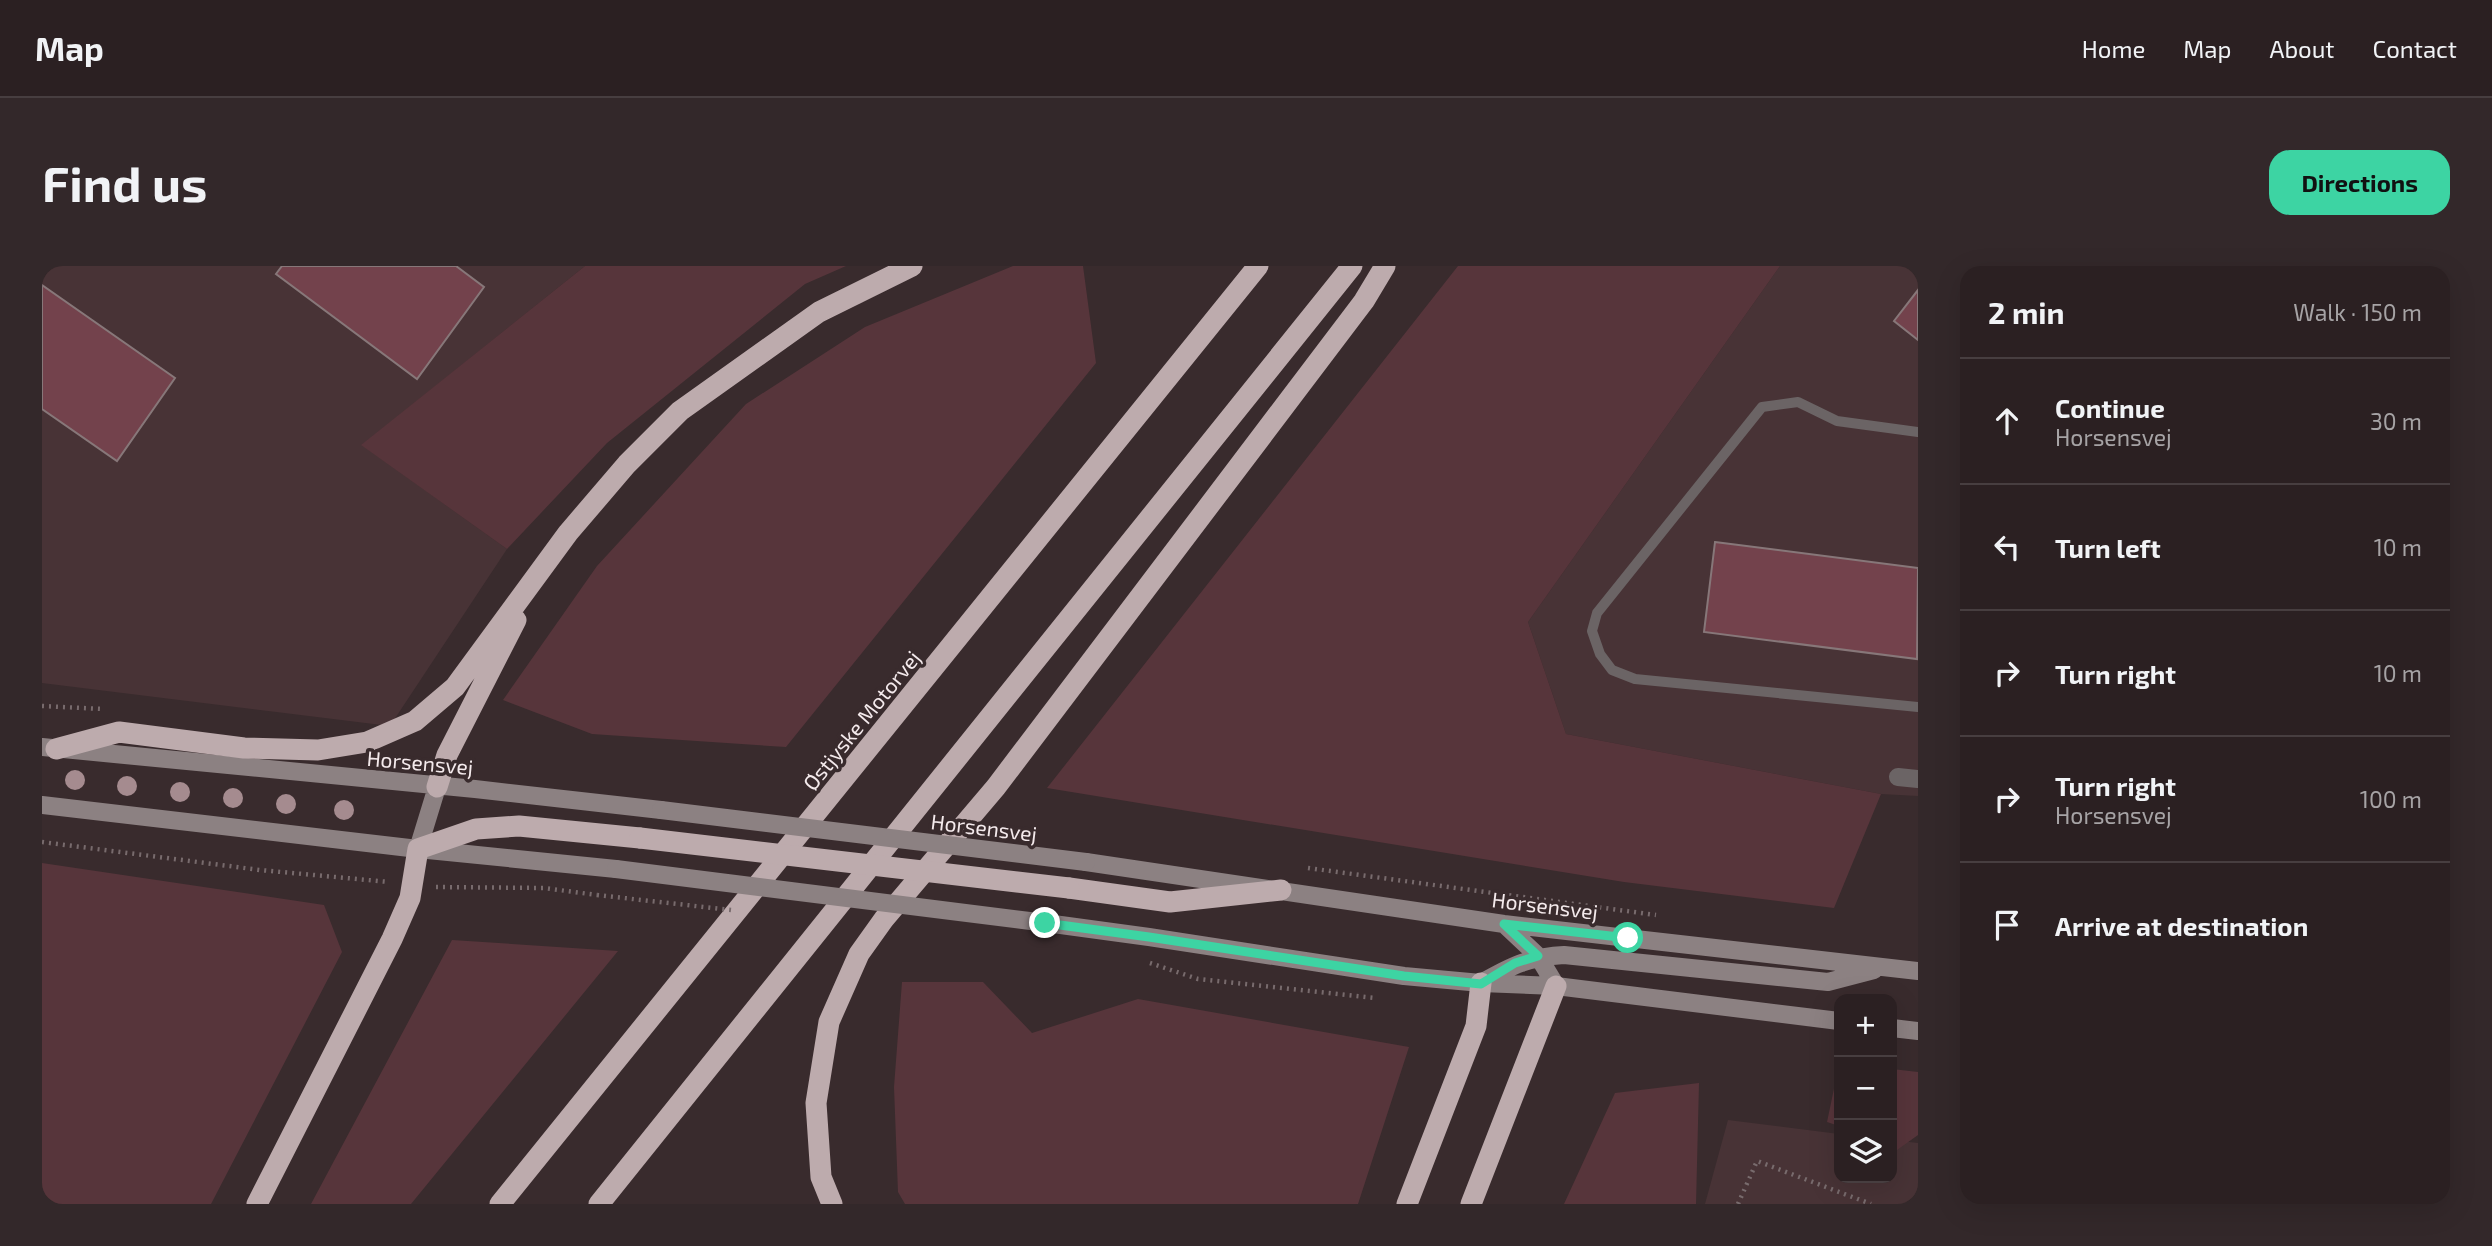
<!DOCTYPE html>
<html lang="en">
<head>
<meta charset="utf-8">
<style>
  :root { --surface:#2b2022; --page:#33282a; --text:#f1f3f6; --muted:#a6a3a5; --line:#473e40; --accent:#3dd4a3 }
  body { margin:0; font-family:"Exo 2",sans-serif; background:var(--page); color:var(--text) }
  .controls { position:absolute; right:21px; bottom:21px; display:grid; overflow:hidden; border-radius:14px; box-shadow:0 7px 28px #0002 }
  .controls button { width:63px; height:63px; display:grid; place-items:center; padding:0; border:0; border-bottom:2px solid var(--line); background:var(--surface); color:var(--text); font:35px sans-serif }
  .stop { position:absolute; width:21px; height:21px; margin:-16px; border:5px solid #3dd4a3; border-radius:50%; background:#fff }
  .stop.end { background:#3dd4a3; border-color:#fff; box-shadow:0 2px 7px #0008 }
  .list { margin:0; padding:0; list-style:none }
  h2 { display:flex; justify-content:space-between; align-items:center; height:91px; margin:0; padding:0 28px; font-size:30px }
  h2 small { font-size:23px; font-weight:400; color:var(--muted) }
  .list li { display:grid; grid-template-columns:46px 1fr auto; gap:21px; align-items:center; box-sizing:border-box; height:126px; padding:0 28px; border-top:2px solid var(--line) }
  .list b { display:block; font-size:26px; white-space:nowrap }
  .list p { margin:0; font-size:23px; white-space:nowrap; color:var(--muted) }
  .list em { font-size:23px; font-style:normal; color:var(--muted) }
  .icon { flex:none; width:38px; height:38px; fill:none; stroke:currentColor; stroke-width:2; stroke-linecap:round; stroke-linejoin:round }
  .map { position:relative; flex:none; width:1876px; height:938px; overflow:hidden; border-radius:21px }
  header { display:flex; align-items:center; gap:42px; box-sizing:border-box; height:98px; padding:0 35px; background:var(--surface); border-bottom:2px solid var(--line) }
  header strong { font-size:33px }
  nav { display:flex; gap:38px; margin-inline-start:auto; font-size:24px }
  .intro { display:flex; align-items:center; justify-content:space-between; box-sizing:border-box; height:168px; padding:0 42px }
  h1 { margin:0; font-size:49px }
  .button { padding:18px 32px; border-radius:21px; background:var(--accent); color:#111; font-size:24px; font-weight:700 }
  main { display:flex; gap:42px; padding:0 42px }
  aside { flex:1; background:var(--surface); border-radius:21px; box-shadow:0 7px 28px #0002 }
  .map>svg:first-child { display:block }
  .built { fill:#483336 }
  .green { fill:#57353b }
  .building { fill:#73424c; stroke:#877779; stroke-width:2 }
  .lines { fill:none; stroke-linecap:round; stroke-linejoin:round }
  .path { stroke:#786b6d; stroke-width:4.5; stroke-dasharray:2 5; stroke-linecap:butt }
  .service { stroke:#6b6465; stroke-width:10 }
  .minor { stroke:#6b6465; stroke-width:18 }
  .secondary { stroke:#8c8182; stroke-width:18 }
  .motorway { stroke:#bdabad; stroke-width:21 }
  .path-bridge { stroke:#786b6d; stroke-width:4.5; stroke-dasharray:2 5; stroke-linecap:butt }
  .secondary-bridge { stroke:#8c8182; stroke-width:18 }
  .motorway-bridge { stroke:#bdabad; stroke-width:21 }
  .tree { fill:#a58b8f }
  .route { stroke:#3dd4a3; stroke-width:9 }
  .labels { text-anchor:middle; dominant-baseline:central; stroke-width:7; stroke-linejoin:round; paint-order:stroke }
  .street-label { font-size:21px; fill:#f4eaec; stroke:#392b2d }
</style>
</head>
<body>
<header>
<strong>Map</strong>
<nav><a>Home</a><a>Map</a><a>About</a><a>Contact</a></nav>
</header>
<div class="intro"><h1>Find us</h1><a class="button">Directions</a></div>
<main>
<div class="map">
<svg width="1876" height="938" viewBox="0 0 1876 938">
  <rect width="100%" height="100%" fill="#392b2d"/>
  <path class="built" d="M 0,0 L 543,0 L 320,179 L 465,283 L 348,460 L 0,417 Z
    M 1738,0 L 1876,0 L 1876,530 L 1839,528 L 1524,468 L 1486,356 Z
    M 1686,854 L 1797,868 L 1797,912 L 1850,912 L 1850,874 L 1876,877 L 1876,938 L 1663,938 Z"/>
  <path class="green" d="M 543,0 L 804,0 L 763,18 L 565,177 L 465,283 L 319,179 Z
    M 971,0 L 1041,0 L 1054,97 L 744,481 L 550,468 L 461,434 L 555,300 L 704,138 L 823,61 Z
    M 1416,0 L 1738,0 L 1486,356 L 1524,468 L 1839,528 L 1792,642 L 1582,616 L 1005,522 Z
    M 0,597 L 282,639 L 300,686 L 169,938 L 0,938 Z
    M 410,674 L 576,685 L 369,938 L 269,938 Z
    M 860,716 L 941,716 L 990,767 L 1096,733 L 1367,781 L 1316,938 L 863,938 L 856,926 L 852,821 Z
    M 1797,799 L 1797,860 L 1785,856 Z
    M 1850,803 L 1876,806 L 1876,869 L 1855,884 L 1850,881 Z
    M 1657,817 L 1654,938 L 1522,938 L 1573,827 Z"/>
  <path class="building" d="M 240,0 L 414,0 L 442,21 L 375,113 L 234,8 Z
    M 0,19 L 133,112 L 75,195 L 0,143 Z
    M 1876,24 L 1876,74 L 1852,55 Z
    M 1673,276 L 1876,302 L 1875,393 L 1662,366 Z"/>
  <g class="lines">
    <path class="path" d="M 0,440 L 61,443
      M 0,576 L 218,604 L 347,616
      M 1266,602 L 1614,649
      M 394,621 L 502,622 L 555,629
      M 1108,697 L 1156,713 L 1333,732
      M 1696,938 L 1715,895 L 1829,938"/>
    <path class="service" d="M 1876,166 L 1795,155 L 1756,136 L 1720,141 L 1555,347 L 1550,365 L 1558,388 L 1570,404 L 1593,413 L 1876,441"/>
    <path class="minor" d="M 1856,511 L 1876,513"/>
    <path class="secondary" d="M 0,481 L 433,523 L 619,544
      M 0,539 L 376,583 L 574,603
      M 376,583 L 395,521
      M 1044,596 L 1462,658 L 1876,705
      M 1004,657 L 1107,671 L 1362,710 L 1439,717 L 1514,720 L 1797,755
      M 1462,658 L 1496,690 L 1514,720
      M 1439,717 C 1469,700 1486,691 1522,689 L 1786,716 L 1832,704
      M 1850,762 L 1876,765"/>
    <path class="motorway" d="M 14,483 L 77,466 L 202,482 L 276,484 L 325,476 L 373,455 L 413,421 L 526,267 L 585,198 L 638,145 L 777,46 L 870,0
      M 395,521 L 405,489 L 474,354
      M 1027,622 L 1128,636 L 1239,624
      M 215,938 L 350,673 L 368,632 L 376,583 L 434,563 L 477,560 L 598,572
      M 458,938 L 1216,0
      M 557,938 L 1310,0
      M 790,938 L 779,911 L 774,837 L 787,756 L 817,688 L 842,653 L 954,521 L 1322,35 L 1343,0
      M 1365,938 L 1434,760 L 1439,717
      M 1429,938 L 1514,720"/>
    <path class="path-bridge" d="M 555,629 L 689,644"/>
    <path class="secondary-bridge" d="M 619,544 L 1044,596
      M 574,603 L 1004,657"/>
    <path class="motorway-bridge" d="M 598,572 L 1027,622"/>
  </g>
  <g class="tree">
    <circle cx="33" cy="514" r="10"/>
    <circle cx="85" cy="520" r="10"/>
    <circle cx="138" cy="526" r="10"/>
    <circle cx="191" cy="532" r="10"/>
    <circle cx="244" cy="538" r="10"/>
    <circle cx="302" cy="544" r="10"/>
  </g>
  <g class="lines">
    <path class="route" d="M 1003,657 L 1107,671 L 1362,710 L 1439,718 L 1473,697 L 1496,690 L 1462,658 L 1586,672"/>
  </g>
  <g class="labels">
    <g class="street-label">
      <text transform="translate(819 454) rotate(-51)">Østjyske Motorvej</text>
      <text transform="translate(378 496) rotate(5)">Horsensvej</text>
      <text transform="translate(942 561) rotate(7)">Horsensvej</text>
      <text transform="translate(1503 639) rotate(7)">Horsensvej</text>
    </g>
  </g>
</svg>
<div class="controls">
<button>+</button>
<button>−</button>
<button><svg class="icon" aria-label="layers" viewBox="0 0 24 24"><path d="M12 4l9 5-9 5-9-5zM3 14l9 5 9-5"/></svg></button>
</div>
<div class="stop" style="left:1586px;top:672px"></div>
<div class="stop end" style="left:1003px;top:657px"></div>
</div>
<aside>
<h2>2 min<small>Walk · 150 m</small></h2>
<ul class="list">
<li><svg class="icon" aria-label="ahead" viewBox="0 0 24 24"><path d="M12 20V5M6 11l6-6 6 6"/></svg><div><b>Continue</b><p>Horsensvej</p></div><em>30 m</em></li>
<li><svg class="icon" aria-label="left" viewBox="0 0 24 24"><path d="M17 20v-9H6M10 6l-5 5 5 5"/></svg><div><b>Turn left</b></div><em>10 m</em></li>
<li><svg class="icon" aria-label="right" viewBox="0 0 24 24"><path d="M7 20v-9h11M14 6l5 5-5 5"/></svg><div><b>Turn right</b></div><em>10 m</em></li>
<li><svg class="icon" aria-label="right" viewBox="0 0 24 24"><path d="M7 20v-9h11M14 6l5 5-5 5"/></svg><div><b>Turn right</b><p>Horsensvej</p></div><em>100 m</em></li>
<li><svg class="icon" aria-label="arrive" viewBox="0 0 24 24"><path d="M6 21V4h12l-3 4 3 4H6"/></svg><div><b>Arrive at destination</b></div></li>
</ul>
</aside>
</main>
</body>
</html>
